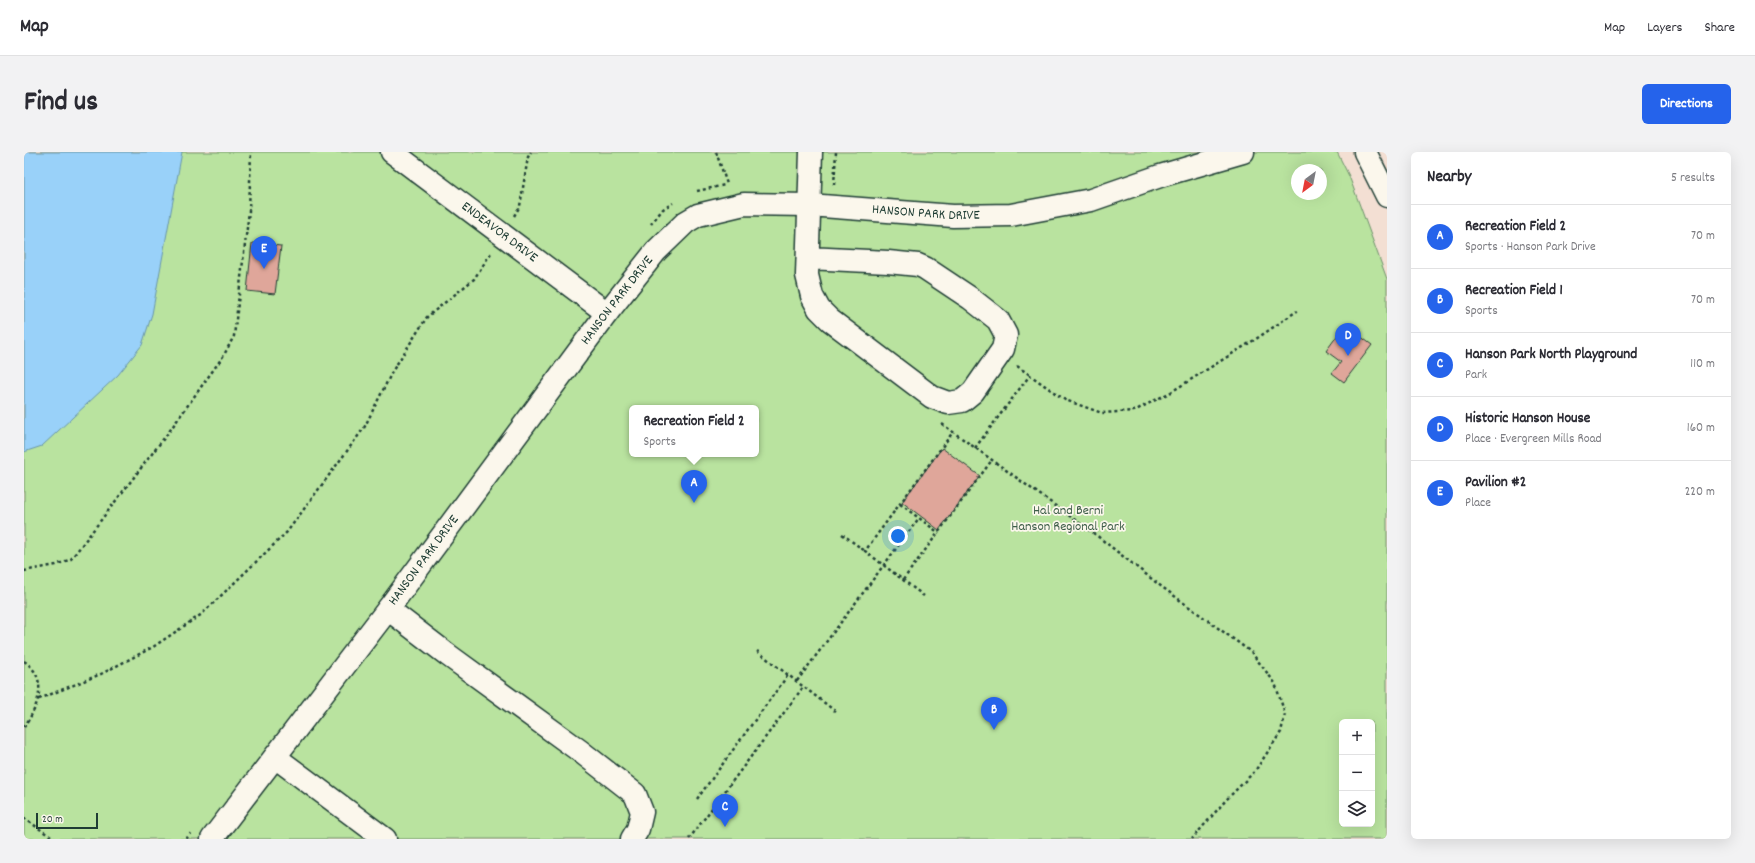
<!DOCTYPE html>
<html lang="en">
<head>
<meta charset="utf-8">
<style>
  :root { --surface:#fff; --page:#f2f2f3; --text:#2b2b33; --muted:#7c7c81; --line:#e1e1e2; --accent:#2563eb }
  body { margin:0; font-family:Dekko,sans-serif; background:var(--page); color:var(--text) }
  .controls { position:absolute; right:12px; bottom:12px; display:grid; overflow:hidden; border-radius:6px; box-shadow:0 4px 16px #0002 }
  .controls button { width:36px; height:36px; display:grid; place-items:center; padding:0; border:0; border-bottom:1px solid var(--line); background:var(--surface); color:var(--text); font:20px sans-serif }
  .compass { position:absolute; left:1267px; top:12px; width:36px; height:36px; border-radius:50%; background:var(--surface); box-shadow:0 4px 16px #0002; rotate:212deg }
  .scale { position:absolute; left:12px; bottom:10px; width:62px; box-sizing:border-box; padding-left:4px; border:2px solid #1f3d34; border-top:0; font-size:11px; line-height:14px; white-space:nowrap; color:#1f3d34; -webkit-text-stroke:3px #fbf7ec; paint-order:stroke }
  .you { position:absolute; left:874px; top:384px; width:14px; height:14px; margin:-10px; border:3px solid #fff; border-radius:50%; background:#1a73e8; box-shadow:0 0 0 6px #1a73e833 }
  .badge { display:grid; place-items:center; width:26px; height:26px; border-radius:50%; background:var(--accent); color:#fff; font-size:13px; font-weight:700 }
  .pin { position:absolute; translate:-50% -33px; filter:drop-shadow(0 1px 2px #0008) }
  .pin::after { content:''; position:absolute; top:21px; width:14px; height:12px; background:inherit; clip-path:polygon(0 0,100% 0,50% 100%) }
  .popup { position:absolute; left:605px; top:253px; width:130px; height:52px; box-sizing:border-box; display:grid; place-content:center; border-radius:6px; background:var(--surface); filter:drop-shadow(0 1px 3px #0005); font-size:13px; white-space:nowrap; color:var(--muted) }
  .popup b { font-size:15px; color:var(--text) }
  .popup::after { content:''; position:absolute; left:50%; top:100%; margin-left:-8px; border:8px solid transparent; border-top-color:var(--surface) }
  .list { margin:0; padding:0; list-style:none }
  h2 { display:flex; justify-content:space-between; align-items:center; height:52px; margin:0; padding:0 16px; font-size:17px }
  h2 small { font-size:13px; font-weight:400; color:var(--muted) }
  .list li { display:grid; grid-template-columns:26px 1fr auto; gap:12px; align-items:center; box-sizing:border-box; height:64px; padding:0 16px; border-top:1px solid var(--line) }
  .list b { display:block; font-size:15px; white-space:nowrap }
  .list p { margin:0; font-size:13px; white-space:nowrap; color:var(--muted) }
  .list em { font-size:13px; font-style:normal; color:var(--muted) }
  .icon { flex:none; width:22px; height:22px; fill:none; stroke:currentColor; stroke-width:2; stroke-linecap:round; stroke-linejoin:round }
  .map { position:relative; flex:none; width:1363px; height:687px; overflow:hidden; border-radius:6px }
  header { display:flex; align-items:center; gap:24px; box-sizing:border-box; height:56px; padding:0 20px; background:var(--surface); border-bottom:1px solid var(--line) }
  header strong { font-size:19px }
  nav { display:flex; gap:22px; margin-inline-start:auto; font-size:14px }
  .intro { display:flex; align-items:center; justify-content:space-between; box-sizing:border-box; height:96px; padding:0 24px }
  h1 { margin:0; font-size:28px }
  .button { padding:10px 18px; border-radius:6px; background:var(--accent); color:#fff; font-size:14px; font-weight:700 }
  main { display:flex; gap:24px; padding:0 24px }
  aside { flex:1; background:var(--surface); border-radius:6px; box-shadow:0 4px 16px #0002 }
  .map>svg:first-child { display:block }
  .green { fill:#b9e39f; stroke:#6c906a; fill-rule:evenodd }
  .water { fill:#99d1f9; stroke:#6896aa }
  .building { fill:#dfa69a; stroke:#1f3d34 }
  .lines { fill:none; stroke-linecap:round; stroke-linejoin:round }
  .minor-casing { stroke:#1f3d34; stroke-width:25 }
  .major-casing { stroke:#1f3d34; stroke-width:25 }
  .path { stroke:#1f3d34; stroke-width:2.5; stroke-dasharray:3 3; stroke-linecap:butt }
  .minor { stroke:#fbf7ec; stroke-width:22 }
  .major { stroke:#fbf7ec; stroke-width:22 }
  .labels { text-anchor:middle; dominant-baseline:central; stroke-width:3.5; stroke-linejoin:round; paint-order:stroke }
  .street-label { font-size:14px; fill:#1f3d34; stroke:#fbf7ec }
  .park-label { font-size:14px; fill:#3e5e49; stroke:#fbf7ec }
</style>
</head>
<body>
<header>
<strong>Map</strong>
<nav><a>Map</a><a>Layers</a><a>Share</a></nav>
</header>
<div class="intro"><h1>Find us</h1><a class="button">Directions</a></div>
<main>
<div class="map">
<svg width="1363" height="687" viewBox="0 0 1363 687">
  <rect width="100%" height="100%" fill="#f3dfd3"/>
  <filter id="ink" filterUnits="userSpaceOnUse"><feTurbulence type="fractalNoise" baseFrequency=".025" numOctaves="2"/><feDisplacementMap in="SourceGraphic" scale="8" xChannelSelector="R" yChannelSelector="G"/><feConvolveMatrix kernelMatrix="1 2 1 2 8 2 1 2 1" color-interpolation-filters="sRGB"/></filter>
  <g filter="url(#ink)">
    <path class="green" d="M 0,0 L 1313,0 L 1325,24 L 1363,127 L 1363,687 L 0,687 ZM 1273,18 L 1297,18 L 1297,42 L 1273,42 ZM 608,256 L 732,256 L 732,302 L 608,302 ZM 1318,570 L 1348,570 L 1348,672 L 1318,672 Z"/>
    <path class="water" d="M 0,0 L 158,0 L 128,162 L 118,193 L 94,223 L 18,294 L 0,300 Z"/>
    <path class="building" d="M 228,91 L 257,94 L 251,142 L 223,139 Z
      M 1321,173 L 1348,193 L 1320,230 L 1308,221 L 1317,210 L 1302,199 Z
      M 918,296 L 956,324 L 915,378 L 878,350 Z"/>
    <g class="lines">
      <g class="minor-casing">
        <g id="minor">
          <path id="s1" d="M 368,0 L 583,161"/>
          <path d="M 784,106 L 864,110 L 894,113 L 901,116 L 946,146 L 974,168 L 982,183 L 979,197 L 949,240 L 938,249 L 924,251 L 908,245 L 806,168 L 795,157 L 788,144 L 783,123 L 787,0"/>
          <path d="M 364,457 L 424,503 L 556,599 L 611,642 L 618,660 L 614,677 L 608,687"/>
          <path d="M 251,605 L 361,687"/>
          <path id="s2" d="M 188,687 L 364,457 L 583,161 L 632,99 L 662,70 L 674,63 L 720,52 L 785,53 L 929,64 L 987,63 L 1067,48 L 1136,24 L 1219,0"/>
        </g>
      </g>
      <g class="major-casing">
        <path id="major" d="M 1341,0 L 1363,44"/>
      </g>
      <path class="path" d="M 692,0 L 703,32
        M 810,33 L 812,0
        M 673,39 L 701,33
        M 490,64 L 496,54 L 504,5 L 507,0
        M 627,72 L 639,57 L 649,51
        M 993,214 L 1006,223
        M 918,272 L 1072,383 L 1138,435 L 1227,500 L 1251,531 L 1261,562 L 1257,580 L 1231,619 L 1202,648 L 1168,687
        M 951,296 L 1006,223 L 1041,248 L 1078,261 L 1110,259 L 1147,240 L 1235,185 L 1273,159
        M 876,352 L 915,381
        M 818,382 L 841,399
        M 0,419 L 32,413 L 47,407 L 144,281 L 200,203 L 210,184 L 225,59 L 227,0
        M 879,428 L 968,308
        M 900,444 L 841,399 L 929,280
        M 733,499 L 811,559
        M 0,509 C 25,526 15,554 0,575
        M 773,529 L 895,366
        M 15,547 L 77,522 L 129,495 L 178,462 L 263,380 L 340,276 L 369,218 L 403,165 L 450,127 L 467,101
        M 673,647 L 764,523
        M 0,666 L 30,687
        M 162,687 L 167,681
        M 665,687 L 780,534"/>
      <use href="#minor" class="minor"/>
      <use href="#major" class="major"/>
    </g>
  </g>
  <g class="labels">
    <g class="street-label">
      <text stroke="none"><textPath href="#s2" startOffset="1022">HANSON PARK DRIVE</textPath></text>
      <text stroke="none"><textPath href="#s1" startOffset="134">ENDEAVOR DRIVE</textPath></text>
      <text stroke="none"><textPath href="#s2" startOffset="674">HANSON PARK DRIVE</textPath></text>
      <text stroke="none"><textPath href="#s2" startOffset="350">HANSON PARK DRIVE</textPath></text>
    </g>
    <g class="park-label">
      <text x="1044" y="359">Hal and Berni<tspan x="1044" dy="16">Hanson Regional Park</tspan></text>
    </g>
  </g>
</svg>
<div class="controls">
<button>+</button>
<button>−</button>
<button><svg class="icon" aria-label="layers" viewBox="0 0 24 24"><path d="M12 4l9 5-9 5-9-5zM3 14l9 5 9-5"/></svg></button>
</div>
<svg class="compass" viewBox="-18 -18 36 36"><path d="M0-13l5 13h-10z" fill="#e53935"/><path d="M0 13l5-13h-10z" fill="#7c7c81"/></svg>
<div class="scale">20 m</div>
<div class="you"></div>
<div class="pin badge" style="left:670px;top:351px">A</div>
<div class="popup"><b>Recreation Field 2</b>Sports</div>
<div class="pin badge" style="left:970px;top:578px">B</div>
<div class="pin badge" style="left:701px;top:675px">C</div>
<div class="pin badge" style="left:1324px;top:204px">D</div>
<div class="pin badge" style="left:240px;top:117px">E</div>
</div>
<aside>
<h2>Nearby<small>5 results</small></h2>
<ul class="list">
<li><span class="badge">A</span><div><b>Recreation Field 2</b><p>Sports · Hanson Park Drive</p></div><em>70 m</em></li>
<li><span class="badge">B</span><div><b>Recreation Field 1</b><p>Sports</p></div><em>70 m</em></li>
<li><span class="badge">C</span><div><b>Hanson Park North Playground</b><p>Park</p></div><em>110 m</em></li>
<li><span class="badge">D</span><div><b>Historic Hanson House</b><p>Place · Evergreen Mills Road</p></div><em>160 m</em></li>
<li><span class="badge">E</span><div><b>Pavilion #2</b><p>Place</p></div><em>220 m</em></li>
</ul>
</aside>
</main>
</body>
</html>
